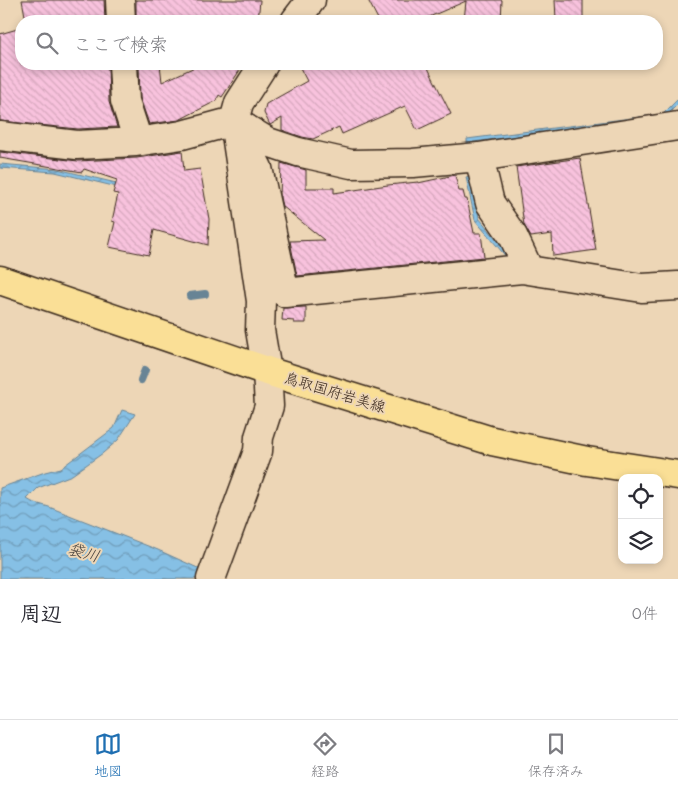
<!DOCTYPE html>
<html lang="ja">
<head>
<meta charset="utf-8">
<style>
  :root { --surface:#fff; --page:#f2f2f3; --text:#2b2b33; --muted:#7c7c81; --line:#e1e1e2; --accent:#1f6fb2 }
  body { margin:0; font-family:Delius,"Klee One",sans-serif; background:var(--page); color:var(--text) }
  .controls { position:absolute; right:15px; bottom:15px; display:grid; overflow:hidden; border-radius:10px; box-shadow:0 2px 8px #0003 }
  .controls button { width:45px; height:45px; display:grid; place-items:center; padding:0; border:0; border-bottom:1px solid var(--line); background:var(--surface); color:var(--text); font:25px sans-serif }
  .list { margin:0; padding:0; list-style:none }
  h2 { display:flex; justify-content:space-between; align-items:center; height:65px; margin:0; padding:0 20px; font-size:21px }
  h2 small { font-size:16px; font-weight:400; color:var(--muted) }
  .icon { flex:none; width:28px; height:28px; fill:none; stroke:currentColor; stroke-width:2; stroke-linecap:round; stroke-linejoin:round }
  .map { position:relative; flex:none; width:678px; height:579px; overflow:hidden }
  .search { position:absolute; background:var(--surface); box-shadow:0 2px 8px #0003; left:15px; right:15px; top:15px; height:55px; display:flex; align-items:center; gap:12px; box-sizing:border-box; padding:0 18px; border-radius:20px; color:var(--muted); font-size:19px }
  .sheet { height:140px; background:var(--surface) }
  nav { display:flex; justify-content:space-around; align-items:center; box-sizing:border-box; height:70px; border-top:1px solid var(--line); background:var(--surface); font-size:14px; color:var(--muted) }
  nav a { display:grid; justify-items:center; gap:2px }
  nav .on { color:var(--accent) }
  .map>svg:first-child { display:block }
  .water { fill:url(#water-waves); stroke:#688495 }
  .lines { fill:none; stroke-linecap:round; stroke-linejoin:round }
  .stream { stroke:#688495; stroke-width:8 }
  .building { fill:url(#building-back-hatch); stroke:#3b2a1e }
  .minor-casing { stroke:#3b2a1e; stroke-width:31 }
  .major-casing { stroke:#3b2a1e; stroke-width:31 }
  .minor { stroke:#edd6b6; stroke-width:28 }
  .major { stroke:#fadf96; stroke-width:28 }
  .labels { text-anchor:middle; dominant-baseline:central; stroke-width:4; stroke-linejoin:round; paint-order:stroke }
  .street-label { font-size:15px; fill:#3b2a1e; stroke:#edd6b6 }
  .water-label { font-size:16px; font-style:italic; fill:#46403c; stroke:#edd6b6 }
</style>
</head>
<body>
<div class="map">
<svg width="678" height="579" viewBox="0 0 678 579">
  <defs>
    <pattern id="water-waves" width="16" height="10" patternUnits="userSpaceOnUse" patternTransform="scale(1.25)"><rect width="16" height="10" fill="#86c0e5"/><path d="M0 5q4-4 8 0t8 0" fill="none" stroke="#6f9cb9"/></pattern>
    <pattern id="building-back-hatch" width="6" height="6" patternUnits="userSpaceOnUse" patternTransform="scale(1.25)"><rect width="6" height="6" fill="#f8c2dd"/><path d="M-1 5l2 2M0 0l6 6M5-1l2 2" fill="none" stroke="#d6a7bd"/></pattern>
  </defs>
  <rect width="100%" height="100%" fill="#edd6b6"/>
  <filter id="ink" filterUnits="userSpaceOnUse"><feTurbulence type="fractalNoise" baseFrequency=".02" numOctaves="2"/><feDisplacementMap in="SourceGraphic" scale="10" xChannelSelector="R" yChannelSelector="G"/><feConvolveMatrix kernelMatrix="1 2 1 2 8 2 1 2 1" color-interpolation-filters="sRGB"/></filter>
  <g filter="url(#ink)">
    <path class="water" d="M 678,99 L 678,104 L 665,117 L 473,142 L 473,145 L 467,146 L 467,139 L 663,114 Z
      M 0,164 L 57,169 L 167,195 L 167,199 L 55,172 L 0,168 Z
      M 472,176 L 479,218 L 512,258 L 508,259 L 475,220 L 466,177 Z
      M 122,410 L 135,414 L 118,440 L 103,453 L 72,475 L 38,488 L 27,499 L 32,502 L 49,507 L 158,550 L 222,579 L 0,579 L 0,488 L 45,472 L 61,468 L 114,428 Z"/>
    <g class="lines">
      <path class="stream" d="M 190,296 L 205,294
        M 141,380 L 145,370"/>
    </g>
    <path class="building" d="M 22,0 L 104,0 L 105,21 L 26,21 Z
      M 136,0 L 260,0 L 258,21 L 136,21 Z
      M 368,0 L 502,0 L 501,21 L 464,21 L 466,1 L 420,21 L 379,21 Z
      M 555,0 L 583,0 L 583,19 L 556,19 Z
      M 21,28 L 21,64 L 108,64 L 109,102 L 117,127 L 78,129 L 0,121 L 0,34 Z
      M 139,64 L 160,64 L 162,82 L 197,66 L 198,64 L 244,64 L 222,97 L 219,95 L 216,101 L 179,120 L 149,124 L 140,98 Z
      M 298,64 L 426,64 L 451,114 L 417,130 L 405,106 L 342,134 L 339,127 L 313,139 L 302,137 L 282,130 L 282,118 L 270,125 L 264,113 L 266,104 L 307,81 Z
      M 182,151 L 184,171 L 200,169 L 209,219 L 208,245 L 154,230 L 149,255 L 109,247 L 115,222 L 112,221 L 118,194 L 113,193 L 117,180 L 84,169 L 82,172 L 0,158 L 0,152 L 78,161 L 137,158 Z
      M 580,158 L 596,250 L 553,256 L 552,234 L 531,237 L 524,225 L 516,167 Z
      M 281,163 L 306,170 L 306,188 L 334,188 L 334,193 L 388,185 L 418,182 L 418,183 L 455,175 L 459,191 L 463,191 L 465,199 L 467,199 L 474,233 L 481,233 L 484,257 L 297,276 L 290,241 L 324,240 L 282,206 L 280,198 Z
      M 306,307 L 306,323 L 294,323 L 294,321 L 282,320 L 283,308 Z"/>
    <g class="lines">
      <g class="minor-casing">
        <path id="minor" d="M 120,0 L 121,21
          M 295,21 L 311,0
          M 123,64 L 125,101 L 138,141
          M 234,121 L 258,168 L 285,293 L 522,269 L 642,288 L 678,286
          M 0,136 L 77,145 L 136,142 L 182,135 L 234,121 L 268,142 L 298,152 L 351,164 L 413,163 L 479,157 L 678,126
          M 479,157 L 490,203 L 513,236 L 529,270
          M 211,579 L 258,451 L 259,437 L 269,406 L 267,371 L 260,330 L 261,301 L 234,121 L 239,103 L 264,64"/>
      </g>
      <g class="major-casing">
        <path id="major" d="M 0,280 L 267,371 L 492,441 L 587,461 L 678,475"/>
      </g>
      <use href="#minor" class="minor"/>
      <use href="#major" class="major"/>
    </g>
  </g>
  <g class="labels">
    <g class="street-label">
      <text transform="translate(335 392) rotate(17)">鳥取国府岩美線</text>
    </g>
    <g class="water-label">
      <text transform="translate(84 552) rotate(16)">袋川</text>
    </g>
  </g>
</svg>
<div class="controls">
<button><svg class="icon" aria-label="locate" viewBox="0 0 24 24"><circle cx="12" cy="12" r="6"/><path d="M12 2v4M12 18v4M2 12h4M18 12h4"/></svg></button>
<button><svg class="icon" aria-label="layers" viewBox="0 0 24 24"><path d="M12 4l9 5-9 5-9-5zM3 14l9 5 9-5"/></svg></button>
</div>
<div class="search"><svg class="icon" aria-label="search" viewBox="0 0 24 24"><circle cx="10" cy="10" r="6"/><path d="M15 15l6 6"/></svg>ここで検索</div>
</div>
<section class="sheet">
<h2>周辺<small>0件</small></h2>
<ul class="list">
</ul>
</section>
<nav>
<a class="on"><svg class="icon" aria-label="map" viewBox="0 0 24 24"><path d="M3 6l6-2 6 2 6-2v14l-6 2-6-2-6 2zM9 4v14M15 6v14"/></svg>地図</a>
<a><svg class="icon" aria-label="directions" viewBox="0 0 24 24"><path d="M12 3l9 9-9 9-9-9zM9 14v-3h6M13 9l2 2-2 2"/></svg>経路</a>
<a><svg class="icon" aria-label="saved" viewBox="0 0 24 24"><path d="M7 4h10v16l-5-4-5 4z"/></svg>保存済み</a>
</nav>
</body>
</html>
